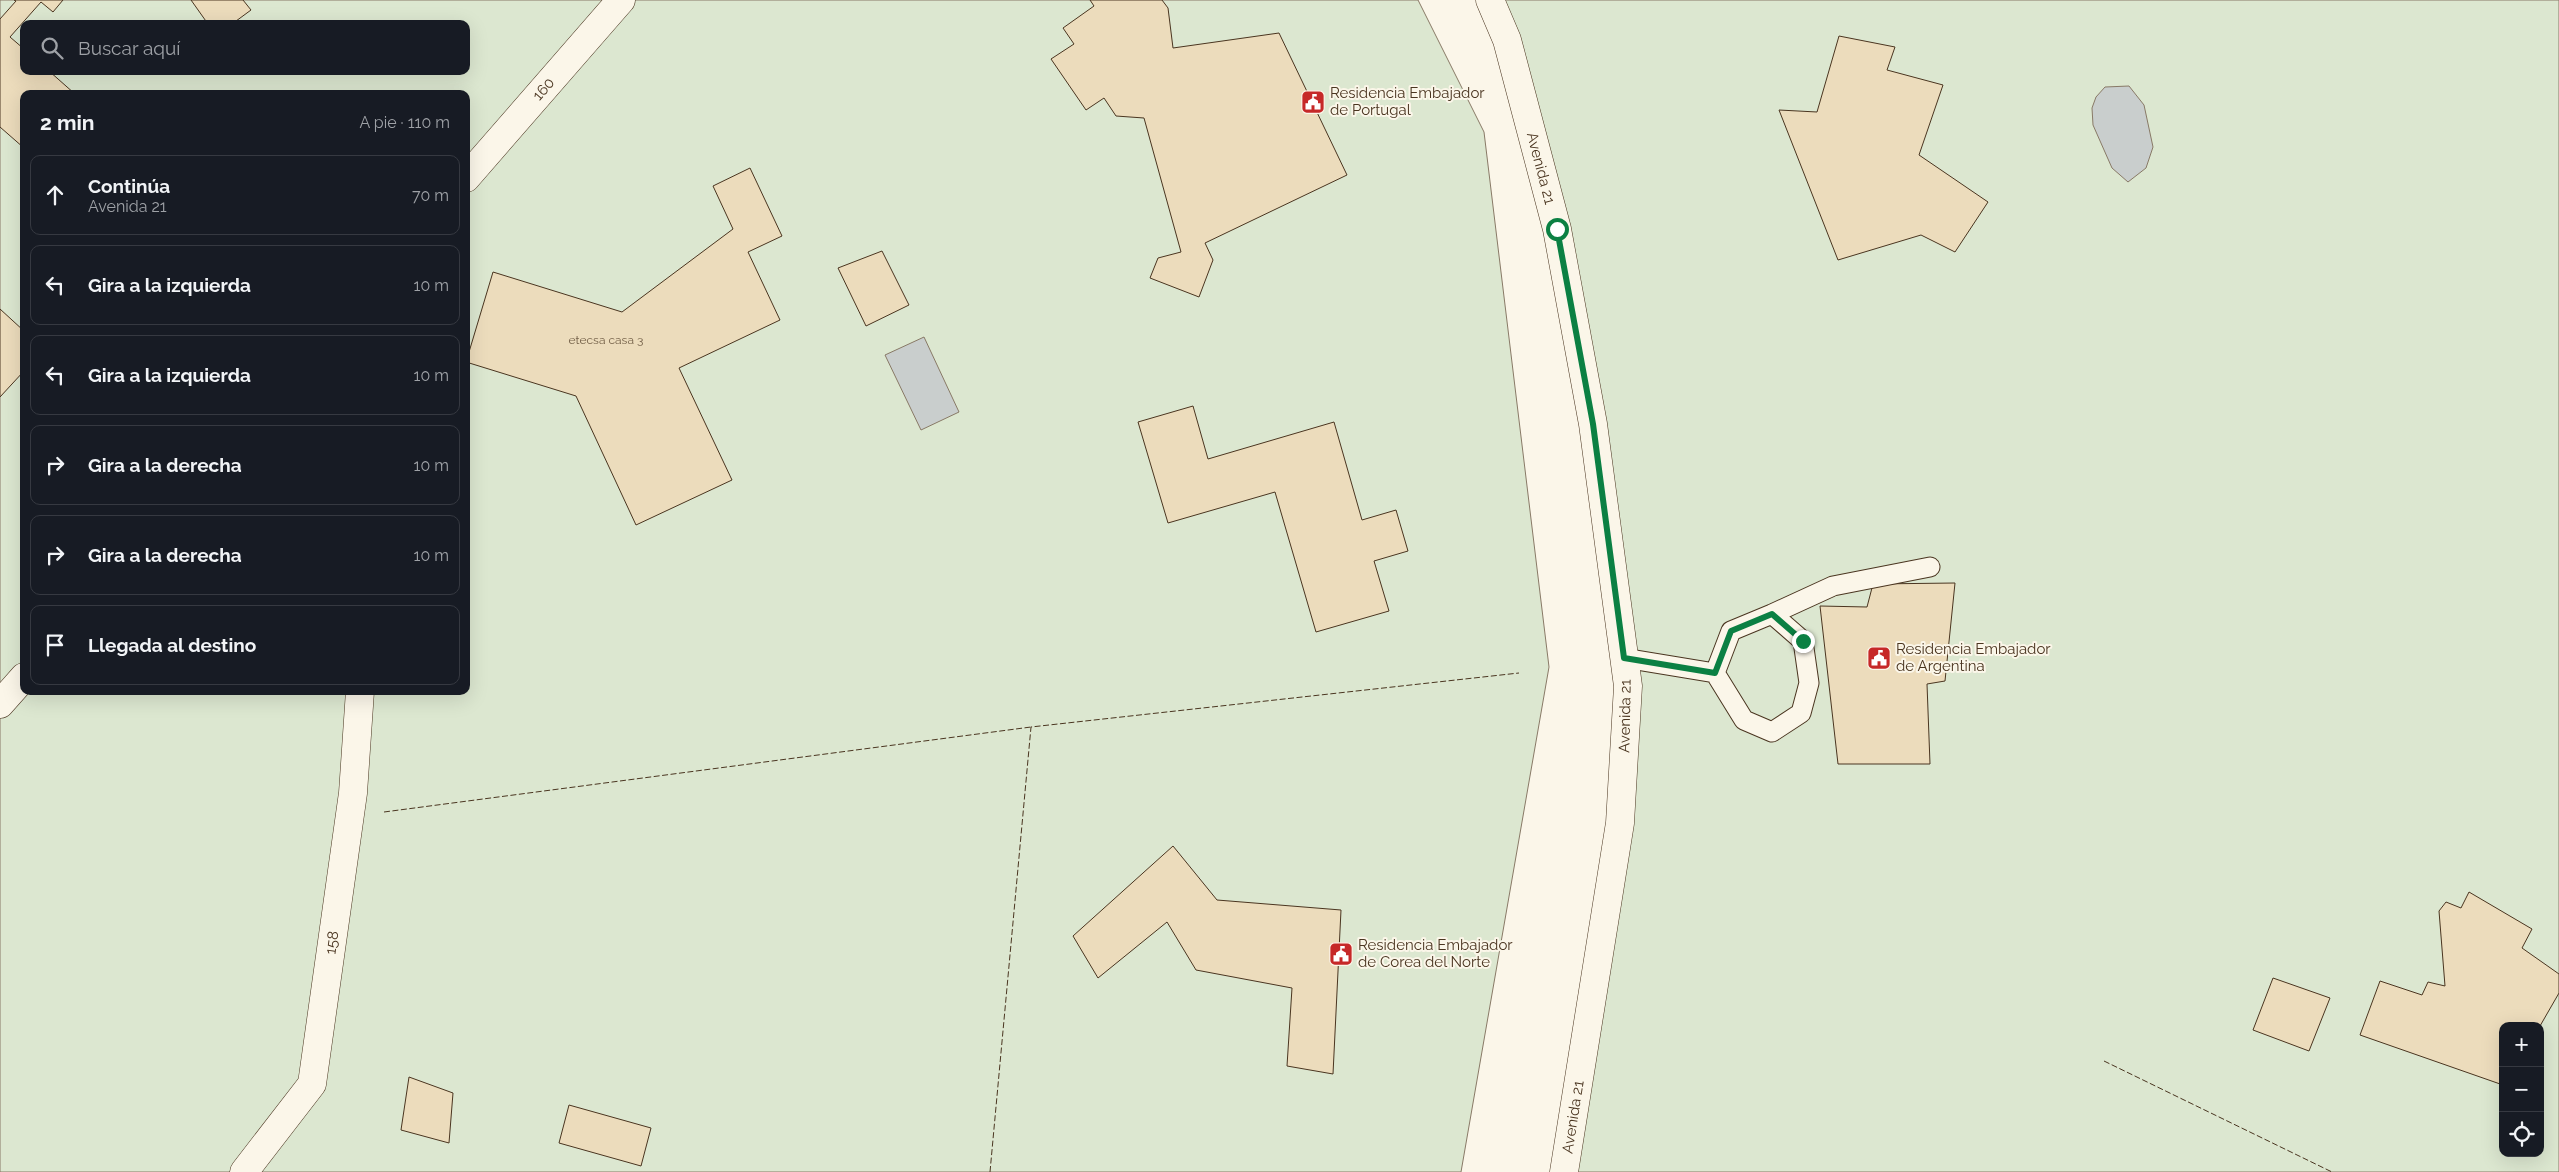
<!DOCTYPE html>
<html lang="es">
<head>
<meta charset="utf-8">
<style>
  :root { --surface:#171b24; --page:#20242c; --text:#f1f3f6; --muted:#9ea1a6; --line:#363941 }
  body { margin:0; font-family:Raleway,sans-serif; background:var(--page); color:var(--text) }
  .controls { position:absolute; right:15px; bottom:15px; display:grid; overflow:hidden; border-radius:10px; box-shadow:0 5px 20px #0002 }
  .controls button { width:45px; height:45px; display:grid; place-items:center; padding:0; border:0; border-bottom:1px solid var(--line); background:var(--surface); color:var(--text); font:25px sans-serif }
  .stop { position:absolute; width:15px; height:15px; margin:-11px; border:4px solid #0b8043; border-radius:50%; background:#fff }
  .stop.end { background:#0b8043; border-color:#fff; box-shadow:0 1px 5px #0008 }
  .list { margin:0; padding:0; list-style:none }
  h2 { display:flex; justify-content:space-between; align-items:center; height:65px; margin:0; padding:0 20px; font-size:21px }
  h2 small { font-size:16px; font-weight:400; color:var(--muted) }
  .list li { display:grid; grid-template-columns:32px 1fr auto; gap:15px; align-items:center; box-sizing:border-box; height:80px; margin:0 10px 10px; padding:0 10px; border:1px solid var(--line); border-radius:10px }
  .list b { display:block; font-size:19px; white-space:nowrap }
  .list p { margin:0; font-size:16px; white-space:nowrap; color:var(--muted) }
  .list em { font-size:16px; font-style:normal; color:var(--muted) }
  .icon { flex:none; width:28px; height:28px; fill:none; stroke:currentColor; stroke-width:2; stroke-linecap:round; stroke-linejoin:round }
  .map { position:relative; flex:none; width:2559px; height:1172px; overflow:hidden }
  .search { position:absolute; background:var(--surface); box-shadow:0 5px 20px #0002; left:20px; top:20px; width:450px; height:55px; display:flex; align-items:center; gap:12px; box-sizing:border-box; padding:0 18px; border-radius:10px; color:var(--muted); font-size:19px }
  .panel { position:absolute; background:var(--surface); box-shadow:0 5px 20px #0002; left:20px; top:90px; width:450px; height:605px; border-radius:10px }
  .map>svg:first-child { display:block }
  .green { fill:#dce7d0; stroke:#887966; fill-rule:evenodd }
  .water { fill:#c9cecd; stroke:#887966 }
  .building { fill:#ecdcbc; stroke:#4a3520 }
  .lines { fill:none; stroke-linecap:round; stroke-linejoin:round }
  .lane-casing { stroke:#4a3520; stroke-width:21 }
  .street-casing { stroke:#4a3520; stroke-width:29 }
  .secondary-casing { stroke:#4a3520; stroke-width:29 }
  .lane { stroke:#fbf6e9; stroke-width:19 }
  .street { stroke:#fbf6e9; stroke-width:28 }
  .secondary { stroke:#fbf6e9; stroke-width:28 }
  .fence { stroke:#4a3520; stroke-width:1; stroke-dasharray:6 2.5; stroke-linecap:butt }
  .route { stroke:#0b8043; stroke-width:6 }
  .labels { text-anchor:middle; dominant-baseline:central; stroke-width:4; stroke-linejoin:round; paint-order:stroke }
  .number-label { font-size:12px; fill:#725f47 }
  .street-label { font-size:15px; fill:#4a3520; stroke:#fbf6e9 }
  .poi-label { font-size:15px; fill:#4a3520; stroke:#fbf6e9; text-anchor:start }
</style>
</head>
<body>
<div class="map">
<svg width="2559" height="1172" viewBox="0 0 2559 1172">
  <rect width="100%" height="100%" fill="#fbf6e9"/>
  <path class="green" d="M 0,0 L 1418,0 L 1484,132 L 1549,667 L 1461,1172 L 0,1172 ZM 24,24 L 466,24 L 466,71 L 24,71 ZM 24,94 L 466,94 L 466,691 L 24,691 Z
    M 1490,0 L 2559,0 L 2559,1172 L 1564,1172 L 1628,686 L 1593,424 ZM 2503,1026 L 2540,1026 L 2540,1153 L 2503,1153 Z"/>
  <path class="water" d="M 2129,86 L 2144,105 L 2153,147 L 2146,168 L 2128,182 L 2112,168 L 2093,125 L 2092,108 L 2096,97 L 2105,87 Z
    M 924,337 L 959,412 L 921,430 L 885,355 Z"/>
  <path class="building" d="M 14,0 L 63,0 L 53,12 L 41,2 L 10,37 L 24,49 L 24,71 L 49,71 L 75,94 L 24,94 L 24,148 L 0,127 L 0,19 L 16,1 Z
    M 191,0 L 243,0 L 251,10 L 232,24 L 208,24 Z
    M 1090,0 L 1162,0 L 1168,8 L 1173,48 L 1279,33 L 1347,175 L 1205,243 L 1213,260 L 1199,297 L 1150,278 L 1158,258 L 1181,252 L 1144,118 L 1116,116 L 1104,98 L 1086,110 L 1051,59 L 1074,44 L 1063,28 L 1094,6 Z
    M 1839,36 L 1895,47 L 1887,70 L 1943,85 L 1919,155 L 1988,202 L 1955,252 L 1921,235 L 1838,260 L 1779,110 L 1817,112 Z
    M 750,168 L 782,236 L 748,252 L 780,320 L 679,368 L 732,480 L 636,525 L 576,396 L 466,362 L 493,272 L 622,312 L 733,229 L 713,186 Z
    M 882,251 L 909,305 L 866,326 L 838,268 Z
    M 0,309 L 24,331 L 24,371 L 0,397 Z
    M 1193,406 L 1208,459 L 1334,422 L 1362,520 L 1396,510 L 1408,551 L 1374,561 L 1389,611 L 1316,632 L 1275,492 L 1168,523 L 1138,422 Z
    M 1955,583 L 1945,681 L 1927,684 L 1930,764 L 1838,764 L 1820,606 L 1867,607 L 1873,584 Z
    M 1173,846 L 1217,900 L 1341,910 L 1333,1074 L 1287,1066 L 1292,988 L 1196,970 L 1167,922 L 1098,978 L 1073,936 Z
    M 2469,892 L 2532,929 L 2522,948 L 2559,974 L 2559,993 L 2540,1026 L 2503,1026 L 2503,1085 L 2360,1035 L 2380,981 L 2422,995 L 2428,982 L 2445,986 L 2439,911 L 2446,902 L 2461,908 Z
    M 2273,978 L 2330,998 L 2309,1051 L 2253,1030 Z
    M 409,1077 L 453,1093 L 449,1143 L 401,1130 Z
    M 569,1105 L 651,1128 L 641,1166 L 559,1143 Z"/>
  <g class="lines">
    <g class="lane-casing">
      <path id="lane" d="M 1772,614 L 1833,586 L 1930,567
        M 1624,658 L 1715,673 L 1744,720 L 1772,732 L 1801,713 L 1809,683 L 1803,641 L 1772,614 L 1731,631 L 1715,673"/>
    </g>
    <g class="street-casing">
      <g id="street">
        <path id="s1" d="M 466,178 L 621,0"/>
        <path d="M 0,704 L 24,677"/>
        <path id="s2" d="M 244,1172 L 312,1084 L 353,793 L 360,691"/>
      </g>
    </g>
    <g class="secondary-casing">
      <g id="secondary">
        <path id="s3" d="M 1490,0 L 1507,40 L 1557,229 L 1593,424 L 1628,686 L 1620,823 L 1564,1172"/>
      </g>
    </g>
    <use href="#lane" class="lane"/>
    <use href="#street" class="street"/>
    <use href="#secondary" class="secondary"/>
    <path class="fence" d="M 384,812 L 1031,727
      M 2104,1061 L 2332,1172
      M 990,1172 L 1031,727 L 1519,673"/>
  </g>
  <g class="lines">
    <path class="route" d="M 1557,229 L 1593,424 L 1624,658 L 1715,673 L 1731,631 L 1772,614 L 1803,641"/>
  </g>
  <defs>
    <g id="civic-square" transform="scale(1.25)"><rect x="-9" y="-9" width="18" height="18" rx="4" fill="#c62828" stroke="#fbf6e9"/><path d="M-.6-6.5H3V-4.5H.6V-3L4-1V1h2V6H-6V1h2V-1L-.6-3ZM-1.2 2.5V6h2.4V2.5Z" fill="#fff"/></g>
  </defs>
  <g fill-rule="evenodd">
    <use href="#civic-square" x="1313" y="102"/>
    <use href="#civic-square" x="1879" y="658"/>
    <use href="#civic-square" x="1341" y="954"/>
  </g>
  <g class="labels">
    <g class="number-label">
      <text x="606" y="340">etecsa casa 3</text>
    </g>
    <g class="street-label">
      <text stroke="none"><textPath href="#s1" startOffset="118">160</textPath></text>
      <text stroke="none"><textPath href="#s3" startOffset="176">Avenida 21</textPath></text>
      <text transform="translate(1625 716) rotate(-89)">Avenida 21</text>
      <text stroke="none"><textPath href="#s2" startOffset="254">158</textPath></text>
      <text transform="translate(1573 1117) rotate(-81)">Avenida 21</text>
    </g>
    <g class="poi-label">
      <text x="1330" y="93">Residencia Embajador<tspan x="1330" dy="17">de Portugal</tspan></text>
      <text x="1896" y="649">Residencia Embajador<tspan x="1896" dy="17">de Argentina</tspan></text>
      <text x="1358" y="945">Residencia Embajador<tspan x="1358" dy="17">de Corea del Norte</tspan></text>
    </g>
  </g>
</svg>
<div class="controls">
<button>+</button>
<button>−</button>
<button><svg class="icon" aria-label="locate" viewBox="0 0 24 24"><circle cx="12" cy="12" r="6"/><path d="M12 2v4M12 18v4M2 12h4M18 12h4"/></svg></button>
</div>
<div class="stop" style="left:1557px;top:229px"></div>
<div class="stop end" style="left:1803px;top:641px"></div>
<div class="search"><svg class="icon" aria-label="search" viewBox="0 0 24 24"><circle cx="10" cy="10" r="6"/><path d="M15 15l6 6"/></svg>Buscar aquí</div>
<section class="panel">
<h2>2 min<small>A pie · 110 m</small></h2>
<ul class="list">
<li><svg class="icon" aria-label="ahead" viewBox="0 0 24 24"><path d="M12 20V5M6 11l6-6 6 6"/></svg><div><b>Continúa</b><p>Avenida 21</p></div><em>70 m</em></li>
<li><svg class="icon" aria-label="left" viewBox="0 0 24 24"><path d="M17 20v-9H6M10 6l-5 5 5 5"/></svg><div><b>Gira a la izquierda</b></div><em>10 m</em></li>
<li><svg class="icon" aria-label="left" viewBox="0 0 24 24"><path d="M17 20v-9H6M10 6l-5 5 5 5"/></svg><div><b>Gira a la izquierda</b></div><em>10 m</em></li>
<li><svg class="icon" aria-label="right" viewBox="0 0 24 24"><path d="M7 20v-9h11M14 6l5 5-5 5"/></svg><div><b>Gira a la derecha</b></div><em>10 m</em></li>
<li><svg class="icon" aria-label="right" viewBox="0 0 24 24"><path d="M7 20v-9h11M14 6l5 5-5 5"/></svg><div><b>Gira a la derecha</b></div><em>10 m</em></li>
<li><svg class="icon" aria-label="arrive" viewBox="0 0 24 24"><path d="M6 21V4h12l-3 4 3 4H6"/></svg><div><b>Llegada al destino</b></div></li>
</ul>
</section>
</div>
</body>
</html>
